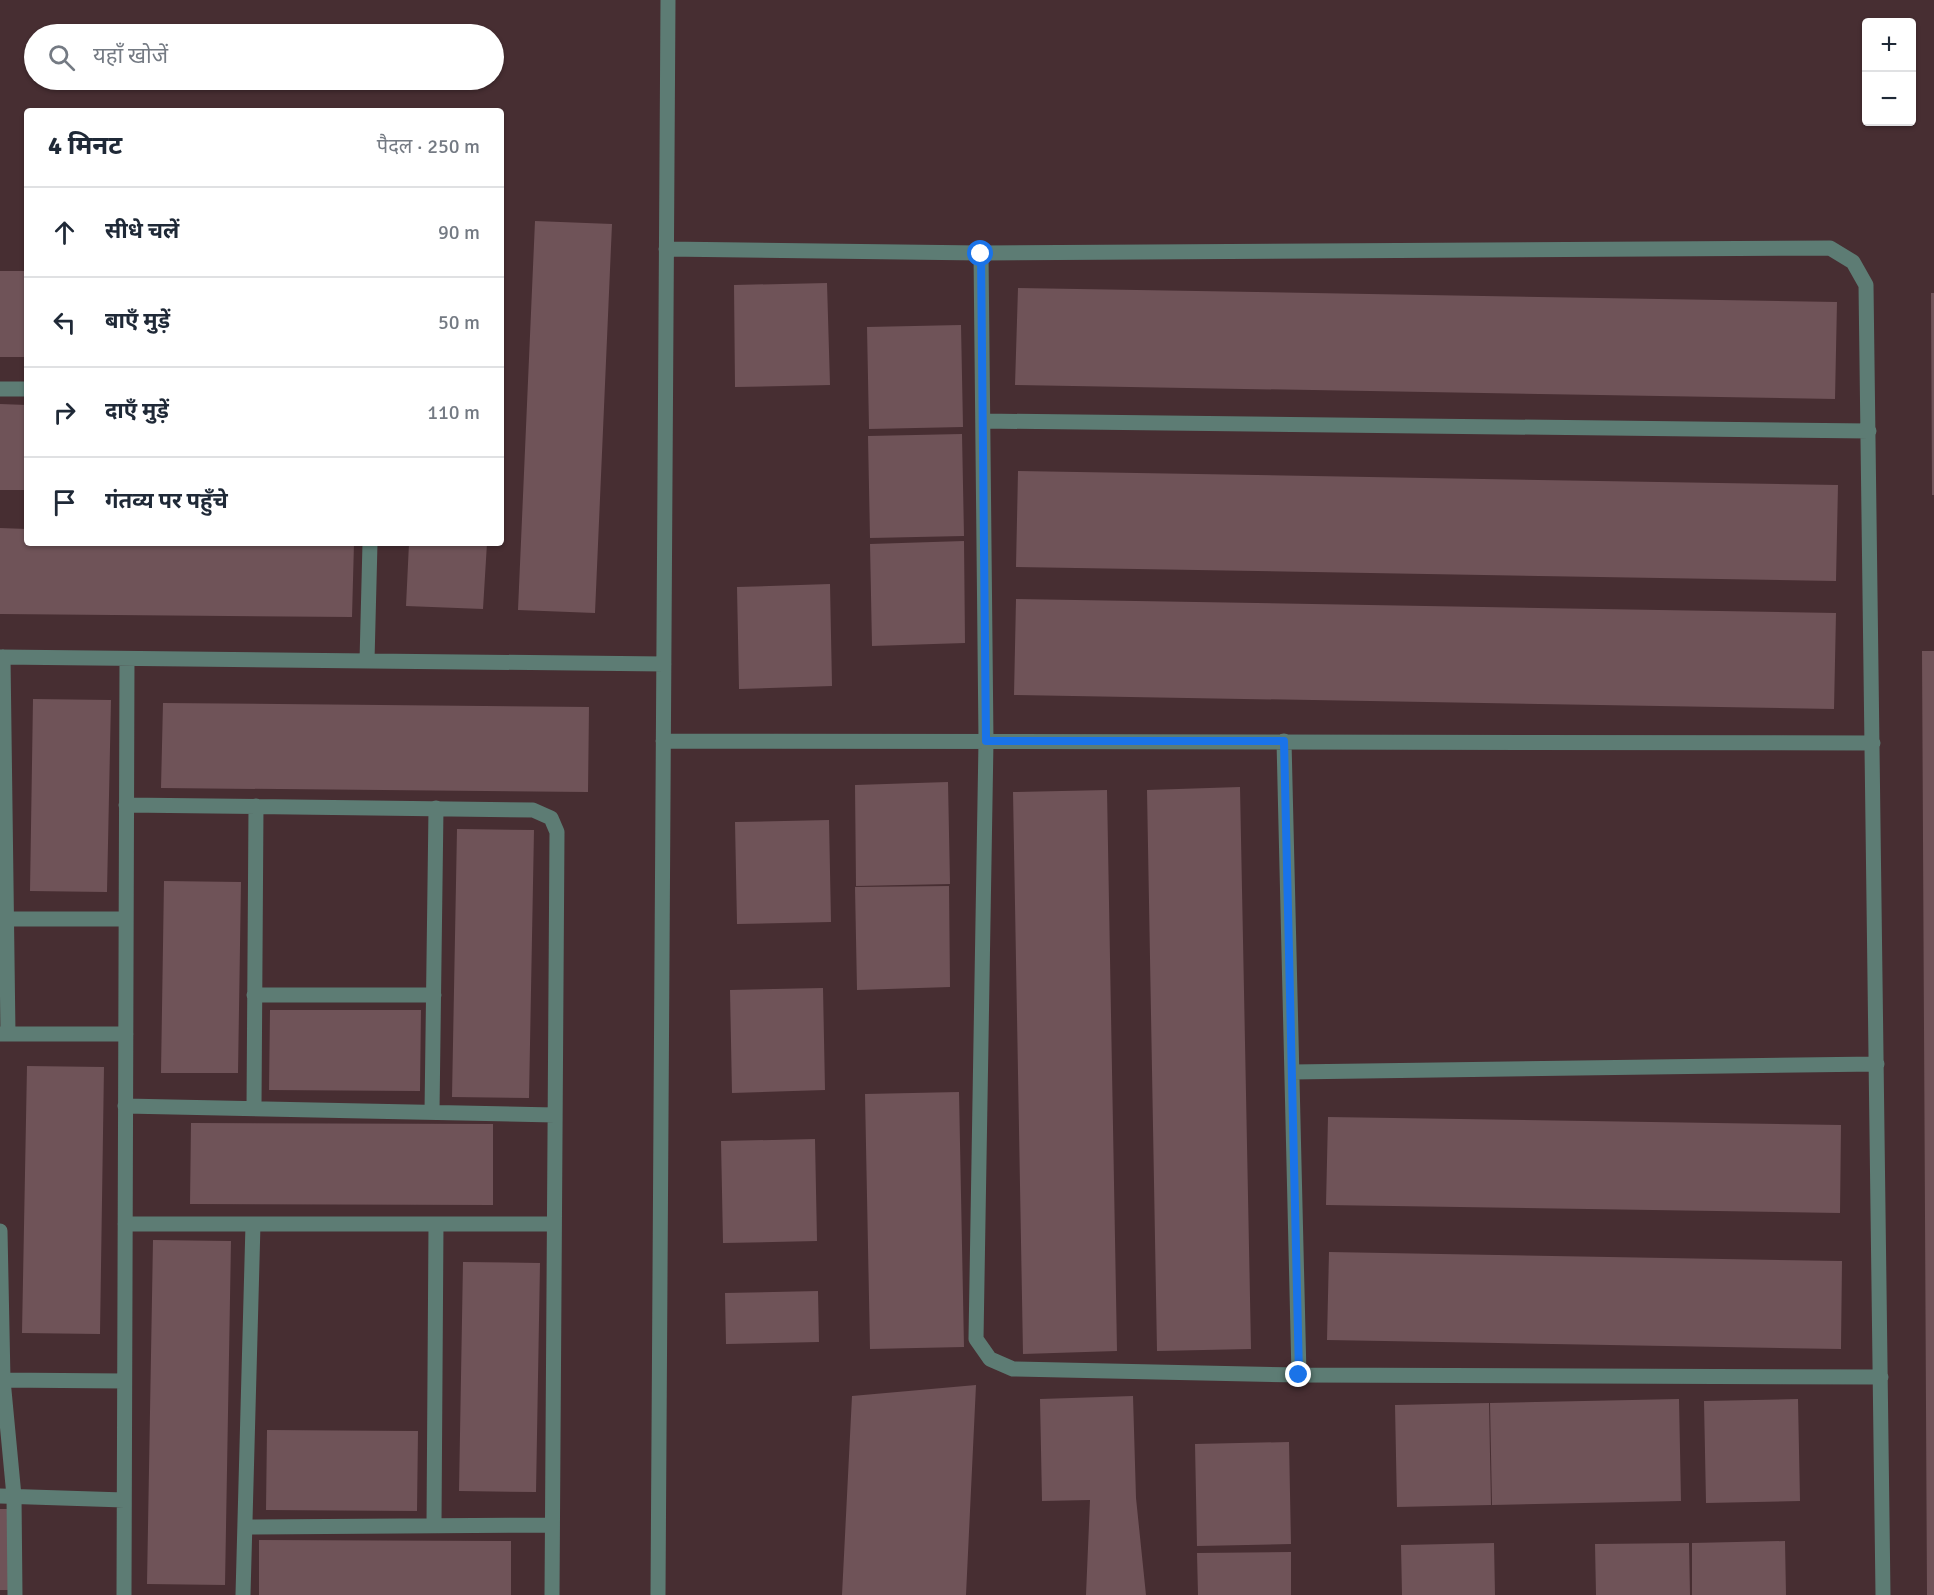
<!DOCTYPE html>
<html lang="hi">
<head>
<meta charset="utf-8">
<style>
  :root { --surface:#fff; --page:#f6f6f7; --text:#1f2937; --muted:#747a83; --line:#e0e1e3 }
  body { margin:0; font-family:Signika,"Noto Sans Devanagari",sans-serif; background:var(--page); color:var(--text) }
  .controls { position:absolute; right:18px; top:18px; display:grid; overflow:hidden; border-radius:6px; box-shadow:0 2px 4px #0004 }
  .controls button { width:54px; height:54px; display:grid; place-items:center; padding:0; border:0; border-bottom:2px solid var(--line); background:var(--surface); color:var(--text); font:30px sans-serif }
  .stop { position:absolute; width:18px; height:18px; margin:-14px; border:4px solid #1a73e8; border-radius:50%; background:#fff }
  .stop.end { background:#1a73e8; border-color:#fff; box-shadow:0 2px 6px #0008 }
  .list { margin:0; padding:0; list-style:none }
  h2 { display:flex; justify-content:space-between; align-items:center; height:78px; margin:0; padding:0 24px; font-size:26px }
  h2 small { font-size:20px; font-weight:400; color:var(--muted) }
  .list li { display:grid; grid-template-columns:39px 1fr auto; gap:18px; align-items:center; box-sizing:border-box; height:90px; padding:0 24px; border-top:2px solid var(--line) }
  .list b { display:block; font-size:22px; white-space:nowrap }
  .list em { font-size:20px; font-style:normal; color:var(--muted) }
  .icon { flex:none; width:33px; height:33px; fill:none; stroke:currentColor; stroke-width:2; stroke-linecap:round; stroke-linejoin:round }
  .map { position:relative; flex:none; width:1934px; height:1595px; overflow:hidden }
  .search { position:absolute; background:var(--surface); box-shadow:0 2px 4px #0004; left:24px; top:24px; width:480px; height:66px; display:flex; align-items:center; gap:15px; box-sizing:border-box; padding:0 21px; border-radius:33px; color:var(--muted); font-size:22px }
  .panel { position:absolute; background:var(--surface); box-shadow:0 2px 4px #0004; left:24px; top:108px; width:480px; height:438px; border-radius:6px }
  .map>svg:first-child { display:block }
  .building { fill:#6f5358 }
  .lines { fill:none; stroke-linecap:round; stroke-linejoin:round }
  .minor { stroke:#5d7c74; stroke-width:15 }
  .route { stroke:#1a73e8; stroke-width:8 }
</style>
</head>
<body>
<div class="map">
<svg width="1934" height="1595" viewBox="0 0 1934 1595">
  <rect width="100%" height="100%" fill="#472e32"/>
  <path class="building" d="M 535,221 L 612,224 L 595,613 L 518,610 Z
    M 0,271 L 27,271 L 27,357 L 0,357 Z
    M 827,283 L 830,385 L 735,387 L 734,285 Z
    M 1018,288 L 1837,302 L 1835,399 L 1015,385 Z
    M 1931,293 L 1934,293 L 1934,495 L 1932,495 Z
    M 961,325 L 963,427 L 869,429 L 867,327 Z
    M 0,404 L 27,405 L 27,490 L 0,490 Z
    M 962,434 L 964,536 L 870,538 L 868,436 Z
    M 1018,471 L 1838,485 L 1836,581 L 1016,567 Z
    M 0,528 L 27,529 L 27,543 L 354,543 L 352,617 L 0,614 Z
    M 964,541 L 965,643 L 872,646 L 870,544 Z
    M 409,543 L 487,543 L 483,609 L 406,606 Z
    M 830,584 L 832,686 L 739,689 L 737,587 Z
    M 1016,599 L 1836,613 L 1834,709 L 1014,695 Z
    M 1922,651 L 1934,651 L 1934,1595 L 1927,1595 Z
    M 33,699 L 111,700 L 107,892 L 30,891 Z
    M 163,703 L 589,707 L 588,792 L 161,788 Z
    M 948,782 L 950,884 L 856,886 L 855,785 Z
    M 1240,787 L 1251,1349 L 1157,1351 L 1147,790 Z
    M 1107,790 L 1117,1351 L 1023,1354 L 1013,792 Z
    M 829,820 L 831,922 L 737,924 L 735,822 Z
    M 457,829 L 534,830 L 529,1098 L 452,1097 Z
    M 164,881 L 241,882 L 238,1073 L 161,1073 Z
    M 949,886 L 950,987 L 857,990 L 855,887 Z
    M 823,988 L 825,1090 L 732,1093 L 730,990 Z
    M 270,1010 L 421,1010 L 420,1091 L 269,1090 Z
    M 27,1066 L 104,1067 L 100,1334 L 22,1333 Z
    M 959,1092 L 964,1347 L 870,1349 L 865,1094 Z
    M 1328,1117 L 1841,1125 L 1840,1213 L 1326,1205 Z
    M 191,1123 L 493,1124 L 493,1205 L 190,1204 Z
    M 815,1139 L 817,1241 L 723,1243 L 721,1141 Z
    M 153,1240 L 231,1241 L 225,1585 L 147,1584 Z
    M 1329,1252 L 1842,1261 L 1841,1349 L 1327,1340 Z
    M 463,1262 L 540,1263 L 536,1492 L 459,1491 Z
    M 818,1291 L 819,1342 L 726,1344 L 725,1293 Z
    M 976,1385 L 966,1595 L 842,1595 L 852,1396 Z
    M 1133,1396 L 1136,1498 L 1146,1595 L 1086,1595 L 1090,1500 L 1042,1501 L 1040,1399 Z
    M 1679,1399 L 1681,1501 L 1492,1505 L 1490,1403 Z
    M 1798,1399 L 1800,1501 L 1706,1503 L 1704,1401 Z
    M 1489,1403 L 1491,1505 L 1397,1507 L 1395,1405 Z
    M 267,1430 L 418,1431 L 417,1511 L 266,1510 Z
    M 1289,1442 L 1291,1544 L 1197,1546 L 1195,1444 Z
    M 0,1509 L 10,1509 L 9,1590 L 0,1590 Z
    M 259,1540 L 511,1541 L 511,1595 L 259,1595 Z
    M 1785,1541 L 1786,1595 L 1692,1595 L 1692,1543 Z
    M 1494,1543 L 1495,1595 L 1402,1595 L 1401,1545 Z
    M 1689,1543 L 1690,1595 L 1596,1595 L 1595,1544 Z
    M 1291,1552 L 1291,1595 L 1198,1595 L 1197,1553 Z"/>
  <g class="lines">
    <path class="minor" d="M 666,249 L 981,253 L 1830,248 L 1853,262 L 1866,285 L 1883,1595
      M 981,253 L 986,741 L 976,1339 L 990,1359 L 1013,1369 L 1299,1375 L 1881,1377
      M 0,389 L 27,389
      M 983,421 L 1869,431
      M 0,657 L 664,664
      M 3,657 L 8,1034
      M 367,661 L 370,543
      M 663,741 L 1873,743
      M 1284,741 L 1299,1375
      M 126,805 L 533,810 L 551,818 L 557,832 L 552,1595
      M 0,919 L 126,919
      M 254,995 L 434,995
      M 0,1034 L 126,1034
      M 1292,1072 L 1877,1064
      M 125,1106 L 555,1115
      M 254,1108 L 256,806
      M 432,1112 L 436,808
      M 125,1224 L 554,1224
      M 0,1231 L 3,1380 L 14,1496 L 15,1595
      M 0,1380 L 124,1381
      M 0,1496 L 124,1500
      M 434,1525 L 436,1224
      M 245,1527 L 552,1525
      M 124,1595 L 127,659
      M 243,1595 L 253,1224
      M 658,1595 L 668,0"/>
  </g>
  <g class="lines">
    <path class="route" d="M 981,254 L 986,741 L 1284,741 L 1299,1375"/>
  </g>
</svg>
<div class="controls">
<button>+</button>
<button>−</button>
</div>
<div class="stop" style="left:981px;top:254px"></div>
<div class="stop end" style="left:1299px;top:1375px"></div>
<div class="search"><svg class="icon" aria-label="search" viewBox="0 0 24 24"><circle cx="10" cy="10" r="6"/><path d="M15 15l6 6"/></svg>यहाँ खोजें</div>
<section class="panel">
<h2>4 मिनट<small>पैदल · 250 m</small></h2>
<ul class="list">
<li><svg class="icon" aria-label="ahead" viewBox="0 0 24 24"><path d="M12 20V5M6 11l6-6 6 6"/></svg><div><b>सीधे चलें</b></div><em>90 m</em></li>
<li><svg class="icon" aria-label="left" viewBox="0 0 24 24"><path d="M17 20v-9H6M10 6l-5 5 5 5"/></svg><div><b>बाएँ मुड़ें</b></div><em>50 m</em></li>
<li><svg class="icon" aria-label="right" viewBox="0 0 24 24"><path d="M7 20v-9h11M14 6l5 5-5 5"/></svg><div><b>दाएँ मुड़ें</b></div><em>110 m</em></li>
<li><svg class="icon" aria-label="arrive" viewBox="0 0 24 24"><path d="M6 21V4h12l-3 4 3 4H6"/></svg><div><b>गंतव्य पर पहुँचे</b></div></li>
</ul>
</section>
</div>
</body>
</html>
